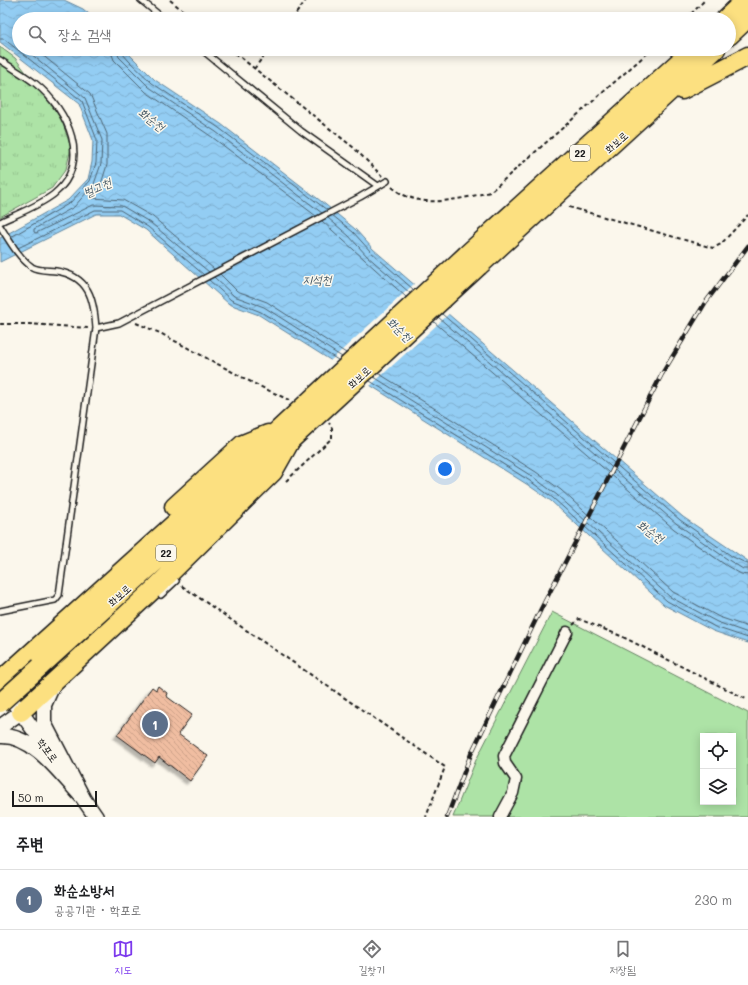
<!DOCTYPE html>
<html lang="ko">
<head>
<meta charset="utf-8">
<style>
  :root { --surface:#fff; --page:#f2f2f2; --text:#202124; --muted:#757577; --line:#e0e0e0; --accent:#7c3aed }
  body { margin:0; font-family:Mali,"Poor Story",sans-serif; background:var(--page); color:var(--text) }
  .controls { position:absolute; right:12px; bottom:12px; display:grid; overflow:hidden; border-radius:0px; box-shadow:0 2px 10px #0003 }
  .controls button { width:36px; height:36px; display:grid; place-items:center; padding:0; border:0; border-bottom:1px solid var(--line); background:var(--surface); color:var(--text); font:20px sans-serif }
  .scale { position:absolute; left:12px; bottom:10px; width:85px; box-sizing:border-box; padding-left:4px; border:2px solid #1c1c1c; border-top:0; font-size:11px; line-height:14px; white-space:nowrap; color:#1c1c1c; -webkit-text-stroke:3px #fbf7ec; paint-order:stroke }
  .you { position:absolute; left:445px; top:469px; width:14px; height:14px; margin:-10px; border:3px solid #fff; border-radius:50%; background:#1a73e8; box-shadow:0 0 0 6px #1a73e833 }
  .badge { display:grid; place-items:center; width:26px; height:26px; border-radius:50%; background:var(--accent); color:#fff; font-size:13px; font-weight:700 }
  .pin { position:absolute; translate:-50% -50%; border:2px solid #fff; box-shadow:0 1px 4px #0006 }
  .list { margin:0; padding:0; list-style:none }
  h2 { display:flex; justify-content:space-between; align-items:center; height:52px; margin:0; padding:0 16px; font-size:17px }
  h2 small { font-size:13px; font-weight:400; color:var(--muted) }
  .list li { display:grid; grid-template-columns:26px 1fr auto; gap:12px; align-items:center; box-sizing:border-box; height:60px; padding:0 16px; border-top:1px solid var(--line) }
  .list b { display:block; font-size:15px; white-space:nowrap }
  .list p { margin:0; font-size:13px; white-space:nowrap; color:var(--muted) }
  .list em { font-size:13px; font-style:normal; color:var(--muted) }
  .icon { flex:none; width:22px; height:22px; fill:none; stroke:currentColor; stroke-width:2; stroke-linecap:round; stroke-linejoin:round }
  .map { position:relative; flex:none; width:748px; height:817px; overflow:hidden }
  .search { position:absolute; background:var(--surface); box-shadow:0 2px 10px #0003; left:12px; right:12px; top:12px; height:44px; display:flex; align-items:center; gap:10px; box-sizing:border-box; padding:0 14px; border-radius:22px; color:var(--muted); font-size:15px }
  .sheet { height:112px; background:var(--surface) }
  nav { display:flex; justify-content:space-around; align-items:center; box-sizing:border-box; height:56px; border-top:1px solid var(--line); background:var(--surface); font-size:11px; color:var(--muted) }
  nav a { display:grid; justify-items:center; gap:2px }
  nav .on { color:var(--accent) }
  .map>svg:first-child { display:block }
  .grass { fill:url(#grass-tufts); stroke:#648061 }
  .garden { fill:#ade3a6; stroke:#648061; fill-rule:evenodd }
  .water { fill:url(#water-waves); stroke:#63869d }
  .pier { fill:#fbf7ec }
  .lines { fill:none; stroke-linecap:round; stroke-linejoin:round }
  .shore { stroke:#4c6372; stroke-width:1 }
  .building { fill:url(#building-back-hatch); stroke:#1c1c1c; filter:url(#shadow) }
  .lane-casing { stroke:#1c1c1c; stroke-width:8 }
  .street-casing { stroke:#1c1c1c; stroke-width:13 }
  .secondary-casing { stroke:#1c1c1c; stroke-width:17 }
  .highway-casing { stroke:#1c1c1c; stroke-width:21 }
  .path { stroke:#1c1c1c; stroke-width:2; stroke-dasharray:4 3; stroke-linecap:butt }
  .lane { stroke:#fbf7ec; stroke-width:5 }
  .street { stroke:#fbf7ec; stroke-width:10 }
  .secondary { stroke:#fbf7ec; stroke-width:14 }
  .highway { stroke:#fce080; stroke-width:18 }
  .rail-casing { stroke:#1c1c1c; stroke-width:4.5 }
  .rail { stroke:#fbf7ec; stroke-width:3; stroke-dasharray:9; stroke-linecap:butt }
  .highway-bridge-casing { stroke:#1c1c1c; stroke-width:21; stroke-linecap:butt }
  .highway-bridge { stroke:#fce080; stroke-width:18 }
  .labels { text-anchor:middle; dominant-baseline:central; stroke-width:3; stroke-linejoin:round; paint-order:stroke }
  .shield { fill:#fbf7ec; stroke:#5f5e5a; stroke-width:1 }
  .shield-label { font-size:10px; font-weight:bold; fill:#1c1c1c }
  .street-label { font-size:11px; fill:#1c1c1c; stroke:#fbf7ec }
  .water-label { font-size:12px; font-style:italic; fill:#465a67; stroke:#fbf7ec }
</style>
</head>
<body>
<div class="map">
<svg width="748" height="817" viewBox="0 0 748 817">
  <defs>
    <pattern id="grass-tufts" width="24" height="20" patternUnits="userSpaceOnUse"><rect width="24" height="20" fill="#ade3a6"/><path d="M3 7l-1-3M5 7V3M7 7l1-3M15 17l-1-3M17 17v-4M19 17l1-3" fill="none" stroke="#94c28e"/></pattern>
    <pattern id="water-waves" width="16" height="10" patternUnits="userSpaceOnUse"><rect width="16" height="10" fill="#93cdf3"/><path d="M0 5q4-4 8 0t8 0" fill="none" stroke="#7eafd0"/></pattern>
    <pattern id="building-back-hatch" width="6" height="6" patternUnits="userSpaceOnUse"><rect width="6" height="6" fill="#f0bda1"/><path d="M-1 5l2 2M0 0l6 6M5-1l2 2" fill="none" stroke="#cda28a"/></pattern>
    <filter id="shadow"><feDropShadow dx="-3.5" dy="3.5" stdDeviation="1" flood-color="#0004"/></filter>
  </defs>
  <rect width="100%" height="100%" fill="#fbf7ec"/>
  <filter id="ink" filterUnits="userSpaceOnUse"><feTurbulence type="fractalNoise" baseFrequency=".025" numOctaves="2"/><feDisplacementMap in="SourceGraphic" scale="8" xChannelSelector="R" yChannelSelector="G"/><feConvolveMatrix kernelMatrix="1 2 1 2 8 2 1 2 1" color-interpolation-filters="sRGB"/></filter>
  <g filter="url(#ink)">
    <path class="grass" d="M 0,47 L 15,58 L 61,118 L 71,148 L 66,169 L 52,188 L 0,217 Z"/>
    <path class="garden" d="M 552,612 L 748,713 L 748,817 L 453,817 L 476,760 ZM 703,736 L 733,736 L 733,802 L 703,802 Z"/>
    <path class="water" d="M 0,0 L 64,0 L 83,9 L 95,19 L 19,19 L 19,49 L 124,49 L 155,80 L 221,124 L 326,205 L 355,229 L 373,249 L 683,517 L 748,561 L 748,643 L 713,631 L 664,605 L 551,501 L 528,485 L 259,315 L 229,304 L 146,230 L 119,214 L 96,214 L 0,262 L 0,238 L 68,200 L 88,179 L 92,162 L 93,140 L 79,104 L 0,42 Z"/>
    <path class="pier" d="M 415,283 L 450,313 L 369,387 L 329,362 Z"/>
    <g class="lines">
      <path class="shore" d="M 0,39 L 4,39 L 82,101 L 97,140 L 96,163 L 90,181 L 70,203 L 11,237
        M 25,49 L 85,98 L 102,140 L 101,164 L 94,184 L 74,207 L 34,229 L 34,232 L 36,233 L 93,205 L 122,206 L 151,223 L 209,272
        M 35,49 L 90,94 L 107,134 L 107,165 L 101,184 L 92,198 L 123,200 L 153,217 L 214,269
        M 110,49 L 114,60 L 146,92 L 212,137 L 316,216
        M 116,49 L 119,57 L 149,87 L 216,132 L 322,213
        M 121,49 L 122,53 L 129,61 L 152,83 L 219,128 L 327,210
        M 332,215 L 353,232 L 371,252 L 414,290
        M 328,218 L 349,236 L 367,256 L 410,293
        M 322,221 L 406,297
        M 18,248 L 95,210 L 120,210 L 148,227 L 204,275
        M 220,274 L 237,291 L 267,302 L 346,353
        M 214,277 L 234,296 L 264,307 L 342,357
        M 209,280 L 231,300 L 261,312 L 338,360
        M 442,314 L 680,520 L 733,557 L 748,564
        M 438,317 L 677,524 L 730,561 L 743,569 L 748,569
        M 434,322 L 674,529 L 727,566 L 741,574 L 748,575
        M 378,373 L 536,472 L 561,490 L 673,592 L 719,617 L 748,627
        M 374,377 L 533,477 L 557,495 L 670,597 L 717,622 L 748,633
        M 370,381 L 530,481 L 553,498 L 667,601 L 715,627 L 748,638"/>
    </g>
    <path class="building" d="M 158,686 L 167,693 L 166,696 L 192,715 L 178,734 L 208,756 L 190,781 L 159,757 L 155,763 L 117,735 L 152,687 L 156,690 Z"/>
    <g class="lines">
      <g class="lane-casing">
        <path id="lane" d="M 141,0 L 164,19
          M 201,49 L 301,131 L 378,186
          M 0,60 C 12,68 25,75 36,84 C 68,110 93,162 54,194 C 39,206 17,214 0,222
          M 0,226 C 9,240 18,257 32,267 C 38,271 49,270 56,271 C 89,276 94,299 96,328 L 59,595 L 55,600 L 0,611
          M 96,328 L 119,323 L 360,197 L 387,181
          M 161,595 L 176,581"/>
      </g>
      <g class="street-casing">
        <path id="street" d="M 500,817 L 513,793 L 516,779 L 505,763 L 504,756 L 567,632"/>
      </g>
      <g class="secondary-casing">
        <path id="secondary" d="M 3,688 L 50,752
          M 0,727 L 21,712
          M 0,736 C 34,734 62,776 83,798 L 44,723 L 44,705 L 53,685
          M 78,791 L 96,817"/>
      </g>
      <g class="highway-casing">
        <path id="highway" d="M 725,19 L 745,0
          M 729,36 L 748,18
          M 682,90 L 748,56
          M 466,255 L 693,49
          M 479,266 L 716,49
          M 174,507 L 243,444 L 268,434
          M 40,667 L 281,448
          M 0,681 L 278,430
          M 21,712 L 156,587 L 273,472 L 291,440"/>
      </g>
      <path class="path" d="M 170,0 L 193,19
        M 292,19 L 306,0
        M 686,19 L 705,0
        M 230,49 L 354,148 L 382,176
        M 254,69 L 269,49
        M 392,187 C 419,211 459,199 490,192 L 652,49
        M 569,207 L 713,248 L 721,244 L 748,215
        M 136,323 L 160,333 L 253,383 L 289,400
        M 0,324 L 29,324 L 89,328
        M 286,481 L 332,438 L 332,428 L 329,423
        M 182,586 L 445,767 L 426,817
        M 573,625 L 579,619 L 621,636 L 748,700"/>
      <use href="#lane" class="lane"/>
      <use href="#street" class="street"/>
      <use href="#secondary" class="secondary"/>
      <use href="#highway" class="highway"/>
      <g class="rail-casing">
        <path id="rail" d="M 447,817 L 471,754 L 541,609 L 662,374 L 705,303 L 748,246"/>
      </g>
      <use href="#rail" class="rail"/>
      <g class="highway-bridge-casing">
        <path id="highway-bridge" d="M 278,430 L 466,255
          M 291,440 L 479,266
          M 0,703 L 40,667"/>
      </g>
      <use href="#highway-bridge" class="highway-bridge"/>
    </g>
  </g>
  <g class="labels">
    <g class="shield">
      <rect x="570" y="145" width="20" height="16" rx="3"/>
      <rect x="156" y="545" width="20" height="16" rx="3"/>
    </g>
    <g class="shield-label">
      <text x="580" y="153">22</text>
      <text x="166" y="553">22</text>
    </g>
    <g class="street-label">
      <text transform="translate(616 142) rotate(-42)">화보로</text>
      <text transform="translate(359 377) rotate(-43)">화보로</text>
      <text transform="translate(119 595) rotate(-42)">화보로</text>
      <text transform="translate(48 750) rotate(54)">학포로</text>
    </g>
    <g class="water-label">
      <text transform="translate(152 119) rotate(37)">화순천</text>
      <text transform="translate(97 187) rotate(-24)">벌고천</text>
      <text x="317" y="279">지석천</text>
      <text transform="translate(400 329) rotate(43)">화순천</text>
      <text transform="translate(651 531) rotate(35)">화순천</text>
    </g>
  </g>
</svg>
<div class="controls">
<button><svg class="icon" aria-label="locate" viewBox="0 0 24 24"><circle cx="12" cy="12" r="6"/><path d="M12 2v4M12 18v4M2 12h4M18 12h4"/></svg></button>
<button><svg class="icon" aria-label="layers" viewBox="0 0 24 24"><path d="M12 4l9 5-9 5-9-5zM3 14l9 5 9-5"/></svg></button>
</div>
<div class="scale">50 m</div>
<div class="you"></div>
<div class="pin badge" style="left:155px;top:724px;background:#5c6f8a">1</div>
<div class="search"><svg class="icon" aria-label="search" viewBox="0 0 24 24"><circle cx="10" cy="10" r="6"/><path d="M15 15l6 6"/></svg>장소 검색</div>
</div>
<section class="sheet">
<h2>주변<small></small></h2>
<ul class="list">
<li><span class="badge" style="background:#5c6f8a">1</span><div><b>화순소방서</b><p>공공기관 · 학포로</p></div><em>230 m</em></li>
</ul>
</section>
<nav>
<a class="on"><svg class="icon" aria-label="map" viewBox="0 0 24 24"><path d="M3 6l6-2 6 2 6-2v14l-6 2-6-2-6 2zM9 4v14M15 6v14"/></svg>지도</a>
<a><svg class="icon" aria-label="directions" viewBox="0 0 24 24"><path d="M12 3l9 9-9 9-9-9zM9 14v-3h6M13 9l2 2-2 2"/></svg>길찾기</a>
<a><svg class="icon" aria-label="saved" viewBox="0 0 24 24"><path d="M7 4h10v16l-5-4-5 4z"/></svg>저장됨</a>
</nav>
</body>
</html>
